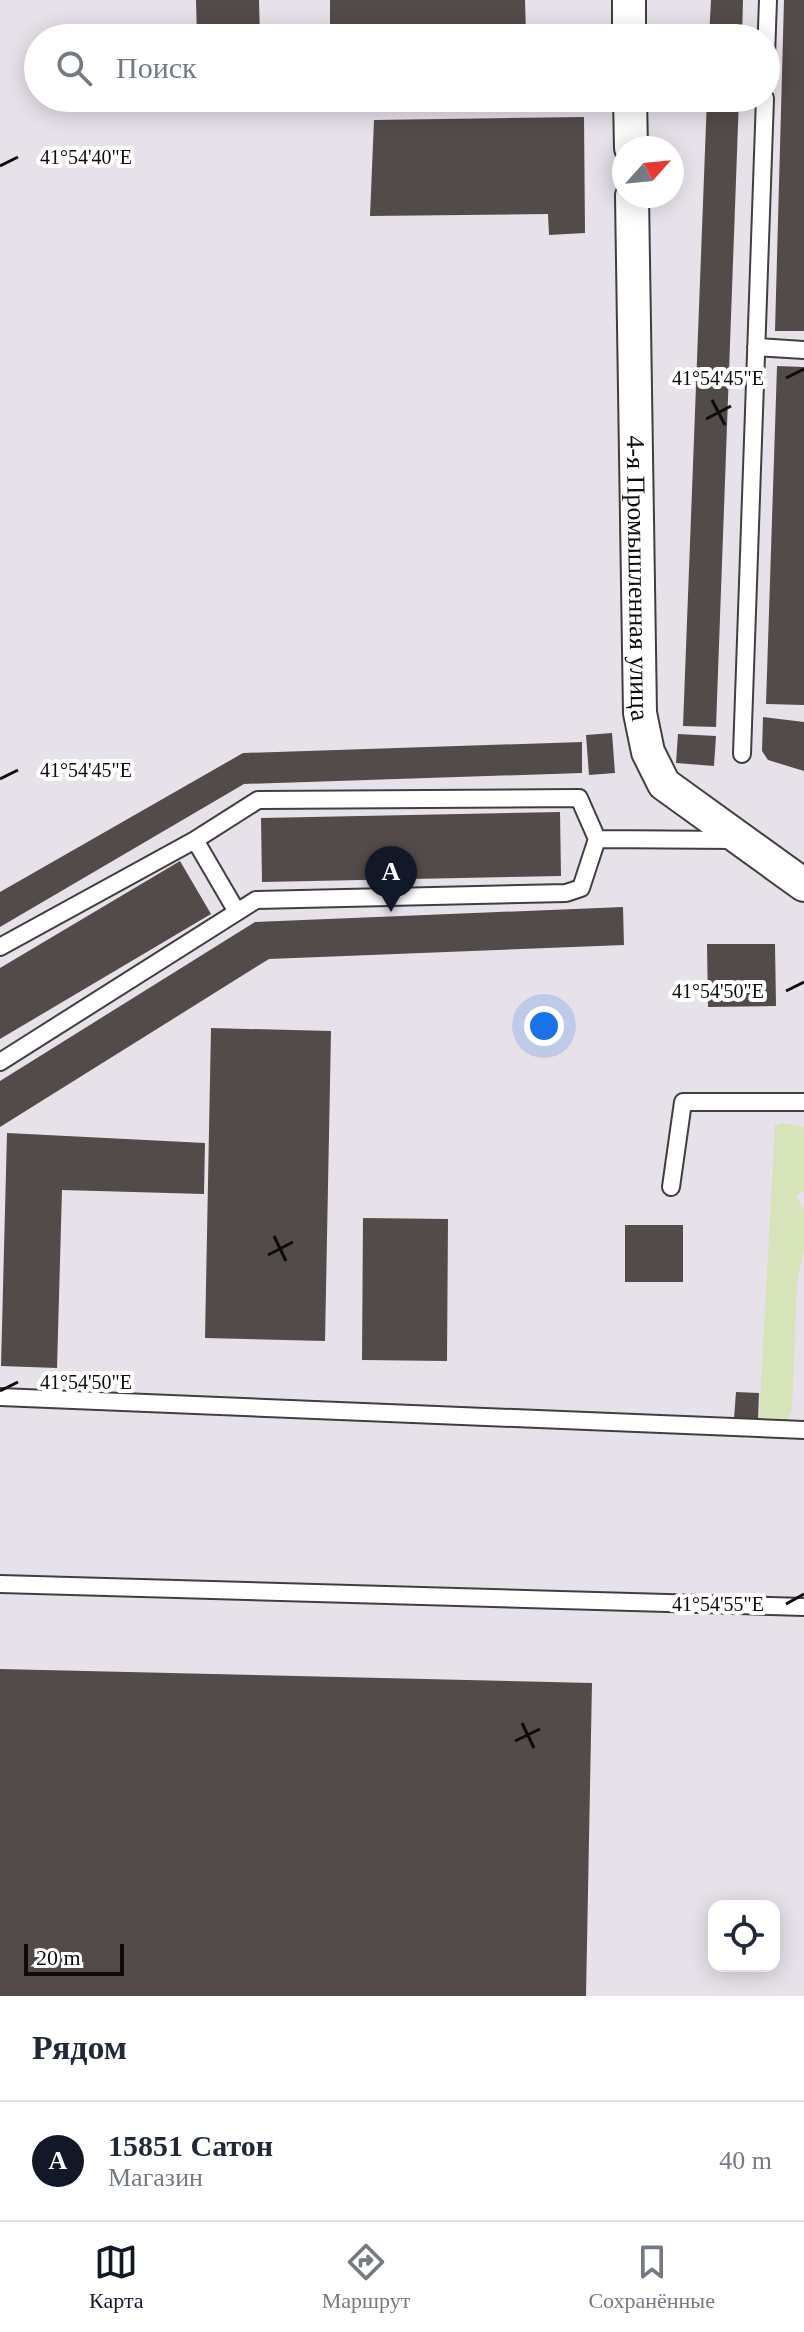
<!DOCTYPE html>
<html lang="ru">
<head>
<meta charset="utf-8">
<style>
  :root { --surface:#fff; --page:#f6f6f7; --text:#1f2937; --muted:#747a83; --line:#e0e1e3; --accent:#111827 }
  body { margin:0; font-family:"Times New Roman",serif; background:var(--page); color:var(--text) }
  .controls { position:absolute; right:24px; bottom:24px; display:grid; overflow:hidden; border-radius:16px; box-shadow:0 4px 20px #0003 }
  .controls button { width:72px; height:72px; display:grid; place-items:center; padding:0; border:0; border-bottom:2px solid var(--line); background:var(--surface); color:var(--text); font:40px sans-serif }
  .compass { position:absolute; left:612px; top:136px; width:72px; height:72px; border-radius:50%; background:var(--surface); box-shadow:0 4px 20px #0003; rotate:63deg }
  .scale { position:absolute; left:24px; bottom:20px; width:100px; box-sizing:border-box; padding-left:8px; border:4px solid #0c0c0c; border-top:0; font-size:22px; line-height:28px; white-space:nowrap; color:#0c0c0c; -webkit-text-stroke:6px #fff; paint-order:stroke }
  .you { position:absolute; left:544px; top:1026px; width:28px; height:28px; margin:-20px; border:6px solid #fff; border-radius:50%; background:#1a73e8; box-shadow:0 0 0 12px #1a73e833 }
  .badge { display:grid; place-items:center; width:52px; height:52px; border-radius:50%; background:var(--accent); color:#fff; font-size:26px; font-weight:700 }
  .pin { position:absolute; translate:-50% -66px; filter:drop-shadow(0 2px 4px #0008) }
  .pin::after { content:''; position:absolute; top:42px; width:28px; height:24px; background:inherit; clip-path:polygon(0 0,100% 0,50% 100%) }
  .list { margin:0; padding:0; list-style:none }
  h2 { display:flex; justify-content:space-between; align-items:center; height:104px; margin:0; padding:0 32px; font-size:34px }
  h2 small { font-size:26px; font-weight:400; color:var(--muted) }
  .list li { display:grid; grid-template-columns:52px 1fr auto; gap:24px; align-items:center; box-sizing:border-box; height:120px; padding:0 32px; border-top:2px solid var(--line) }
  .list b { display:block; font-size:30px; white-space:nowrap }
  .list p { margin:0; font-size:26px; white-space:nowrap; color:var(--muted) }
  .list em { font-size:26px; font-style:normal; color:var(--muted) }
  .icon { flex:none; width:44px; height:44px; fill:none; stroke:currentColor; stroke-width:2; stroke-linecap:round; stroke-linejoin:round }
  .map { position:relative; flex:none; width:804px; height:1996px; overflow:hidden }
  .search { position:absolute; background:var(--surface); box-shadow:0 4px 20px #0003; left:24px; right:24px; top:24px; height:88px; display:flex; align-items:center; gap:20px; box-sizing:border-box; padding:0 28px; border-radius:44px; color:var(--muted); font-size:30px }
  .sheet { height:224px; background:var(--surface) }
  nav { display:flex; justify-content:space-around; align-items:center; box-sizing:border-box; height:112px; border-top:2px solid var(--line); background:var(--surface); font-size:22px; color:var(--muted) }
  nav a { display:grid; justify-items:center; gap:4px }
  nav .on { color:var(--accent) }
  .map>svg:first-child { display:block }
  .industrial { fill:#e7e1ea; fill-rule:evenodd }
  .green { fill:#d7e4ba }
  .building { fill:#534b49 }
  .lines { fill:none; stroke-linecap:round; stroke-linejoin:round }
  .lane-casing { stroke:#3f3f3f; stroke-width:20 }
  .street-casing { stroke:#3f3f3f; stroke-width:36 }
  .lane { stroke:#fff; stroke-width:16 }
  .street { stroke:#fff; stroke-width:32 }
  .ticks { fill:none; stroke:#0c0c0c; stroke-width:3 }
  .labels { text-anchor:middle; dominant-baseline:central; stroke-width:8; stroke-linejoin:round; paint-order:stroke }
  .street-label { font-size:26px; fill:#0c0c0c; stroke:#fff }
  .ticks-label { font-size:20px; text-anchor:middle; fill:#0c0c0c; stroke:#fff; stroke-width:8; stroke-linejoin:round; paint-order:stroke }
</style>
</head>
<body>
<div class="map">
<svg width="804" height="1996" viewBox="0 0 804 1996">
  <rect width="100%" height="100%" fill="#fdf7ec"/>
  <path class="industrial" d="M 0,0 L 804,0 L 804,1996 L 0,1996 ZM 38,38 L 766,38 L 766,98 L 38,98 ZM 624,148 L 672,148 L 672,196 L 624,196 ZM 714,1906 L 774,1906 L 774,1966 L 714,1966 Z"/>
  <path class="green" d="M 783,1123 L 804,1127 L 804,1191 L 796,1196 L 804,1209 L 804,1250 L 797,1282 L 792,1410 L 786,1421 L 759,1420 L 775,1125 Z"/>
  <path class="building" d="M 196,0 L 259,0 L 260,38 L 197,38 Z
    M 330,0 L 525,0 L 526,34 L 330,36 Z
    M 711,0 L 743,0 L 742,38 L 709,38 Z
    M 784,0 L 804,0 L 804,331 L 775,331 Z
    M 562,98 L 599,98 L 599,101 L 562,103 Z
    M 707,98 L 739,98 L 716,727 L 683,726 Z
    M 584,117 L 585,233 L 549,235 L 548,214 L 370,216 L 374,120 Z
    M 777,366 L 804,367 L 804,705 L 766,704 Z
    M 763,717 L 804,722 L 804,771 L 768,760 L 762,751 Z
    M 612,733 L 615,773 L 589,775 L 586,735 Z
    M 678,734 L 716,736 L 714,766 L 676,763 Z
    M 582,742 L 582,773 L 244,784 L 0,927 L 0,892 L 243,753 Z
    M 560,812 L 561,876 L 262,882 L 261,818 Z
    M 180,861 L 211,914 L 0,1039 L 0,968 Z
    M 623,907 L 624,945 L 269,959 L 0,1127 L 0,1081 L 255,922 Z
    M 707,944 L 775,944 L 776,1006 L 708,1007 Z
    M 211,1028 L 331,1031 L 325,1341 L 205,1338 Z
    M 7,1133 L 205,1143 L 204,1194 L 62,1190 L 57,1368 L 1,1366 Z
    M 363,1218 L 448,1219 L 447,1361 L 362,1360 Z
    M 625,1225 L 683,1225 L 683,1282 L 625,1282 Z
    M 736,1392 L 759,1393 L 758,1420 L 734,1419 Z
    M 0,1669 L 592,1683 L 586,1996 L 0,1996 Z"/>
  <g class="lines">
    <g class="lane-casing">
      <path id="lane" d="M 766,56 L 768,0
        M 756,347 L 804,350
        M 742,754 L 765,98
        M 597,839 L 735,840
        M 195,840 L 237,912
        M 0,947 L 195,840 L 258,800 L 579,798 L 597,839 L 581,888 L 566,893 L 256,900 L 0,1062
        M 671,1187 L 683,1102 L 804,1102
        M 0,1397 L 804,1430
        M 0,1584 L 804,1607"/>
    </g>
    <g class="street-casing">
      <g id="street">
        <path d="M 629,0 L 629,38"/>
        <path d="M 630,98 L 631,148"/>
        <path id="s1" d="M 632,196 L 640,713 L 648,752 L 664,784 L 804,885"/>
      </g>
    </g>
    <use href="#lane" class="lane"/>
    <use href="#street" class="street"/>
  </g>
  <path class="ticks" d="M 0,166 L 18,157M 786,378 L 804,369M 712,400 L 725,425M 706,419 L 731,406M 0,779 L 18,770M 786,991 L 804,982M 274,1236 L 286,1261M 268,1255 L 293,1242M 0,1391 L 18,1382M 786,1604 L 804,1594M 522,1723 L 534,1748M 515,1741 L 540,1729"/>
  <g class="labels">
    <g class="street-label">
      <text stroke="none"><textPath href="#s1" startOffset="382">4-я Промышленная улица</textPath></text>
    </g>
  </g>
  <g class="ticks-label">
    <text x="86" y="164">41°54'40"E</text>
    <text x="718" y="385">41°54'45"E</text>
    <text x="86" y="777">41°54'45"E</text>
    <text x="718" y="998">41°54'50"E</text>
    <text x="86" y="1389">41°54'50"E</text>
    <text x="718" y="1611">41°54'55"E</text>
  </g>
</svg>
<div class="controls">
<button><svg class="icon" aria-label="locate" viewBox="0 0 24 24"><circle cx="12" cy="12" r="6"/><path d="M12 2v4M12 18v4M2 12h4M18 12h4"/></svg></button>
</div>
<svg class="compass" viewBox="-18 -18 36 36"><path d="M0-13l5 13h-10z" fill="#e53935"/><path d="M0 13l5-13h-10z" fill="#747a83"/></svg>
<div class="scale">20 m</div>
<div class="you"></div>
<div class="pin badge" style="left:391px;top:912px">A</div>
<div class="search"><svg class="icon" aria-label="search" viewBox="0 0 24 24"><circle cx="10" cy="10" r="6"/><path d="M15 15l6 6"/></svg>Поиск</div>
</div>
<section class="sheet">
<h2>Рядом<small></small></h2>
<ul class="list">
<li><span class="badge">A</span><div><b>15851 Сатон</b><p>Магазин</p></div><em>40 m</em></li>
</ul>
</section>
<nav>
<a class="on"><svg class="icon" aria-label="map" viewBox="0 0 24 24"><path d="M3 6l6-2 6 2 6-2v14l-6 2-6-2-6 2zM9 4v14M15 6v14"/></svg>Карта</a>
<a><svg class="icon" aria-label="directions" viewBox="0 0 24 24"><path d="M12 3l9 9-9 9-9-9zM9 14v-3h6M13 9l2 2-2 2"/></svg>Маршрут</a>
<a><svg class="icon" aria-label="saved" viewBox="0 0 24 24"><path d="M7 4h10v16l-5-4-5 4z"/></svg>Сохранённые</a>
</nav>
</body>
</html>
